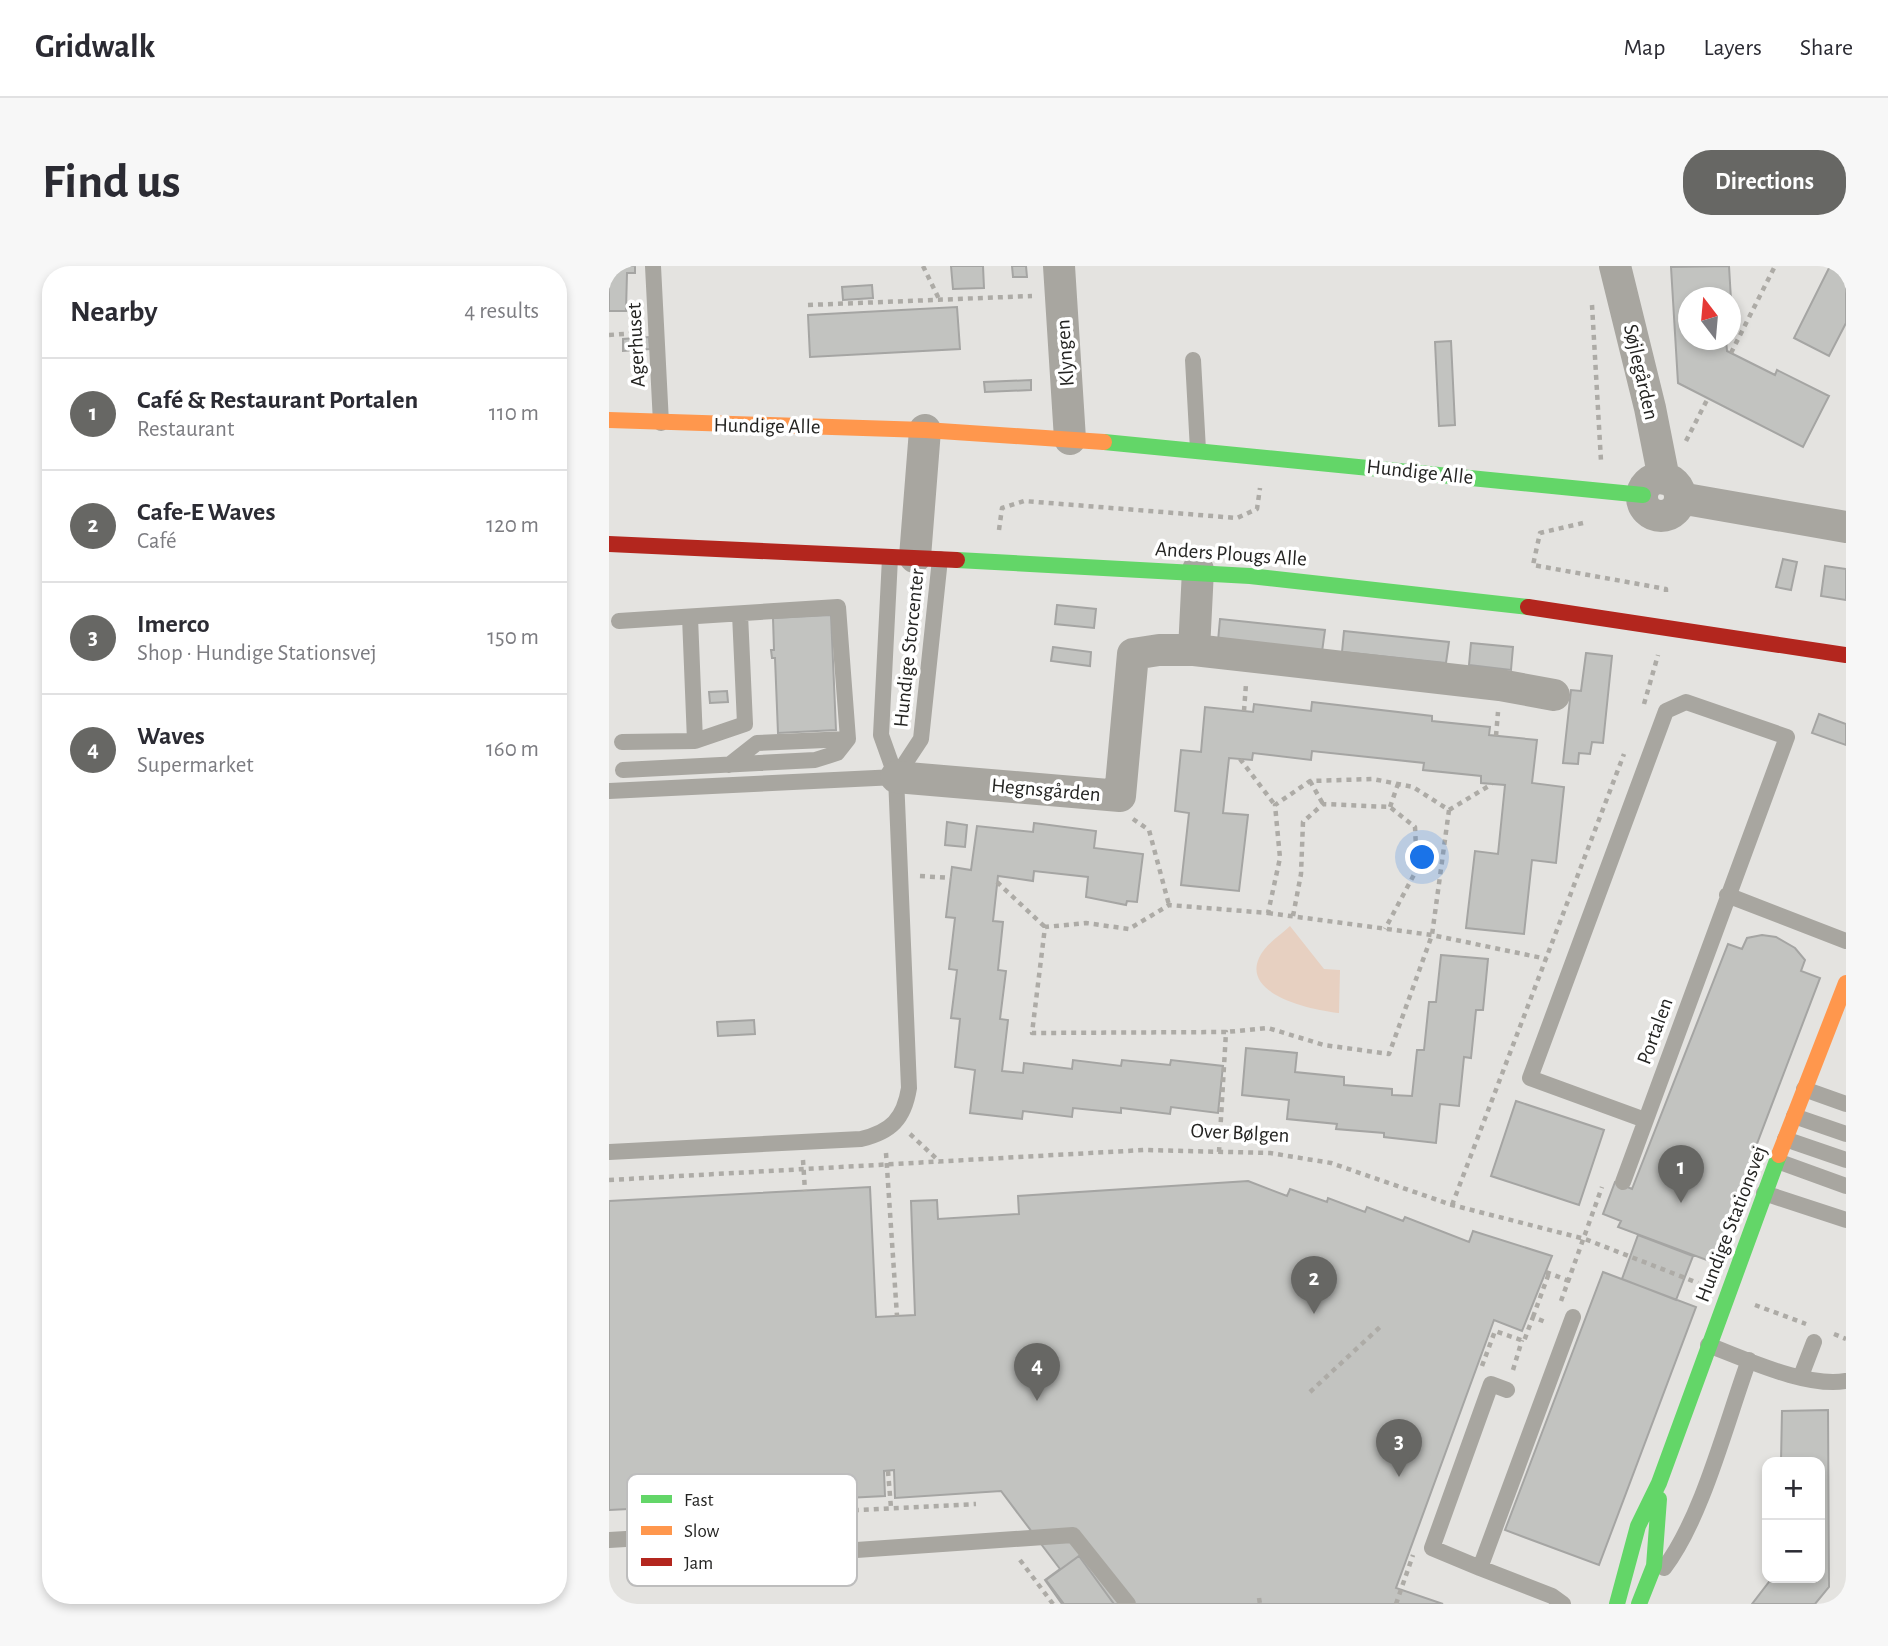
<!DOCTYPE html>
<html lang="en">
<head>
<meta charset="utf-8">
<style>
  :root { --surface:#fff; --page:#f7f7f7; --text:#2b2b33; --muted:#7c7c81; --line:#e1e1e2; --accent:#676764 }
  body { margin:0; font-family:"Alegreya Sans",sans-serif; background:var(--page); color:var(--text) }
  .controls { position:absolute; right:21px; bottom:21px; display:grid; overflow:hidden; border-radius:14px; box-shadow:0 4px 10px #0003 }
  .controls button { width:63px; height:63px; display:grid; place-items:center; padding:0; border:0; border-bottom:2px solid var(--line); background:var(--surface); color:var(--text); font:35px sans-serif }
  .compass { position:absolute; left:1069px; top:21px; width:63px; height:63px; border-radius:50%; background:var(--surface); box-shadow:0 4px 10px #0003; rotate:344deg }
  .you { position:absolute; left:814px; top:592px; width:24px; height:24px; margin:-18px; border:5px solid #fff; border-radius:50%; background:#1a73e8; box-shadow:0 0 0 10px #1a73e833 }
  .badge { display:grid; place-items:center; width:46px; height:46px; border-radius:50%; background:var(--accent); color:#fff; font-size:23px; font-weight:700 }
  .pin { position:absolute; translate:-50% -58px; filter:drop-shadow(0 2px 4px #0008) }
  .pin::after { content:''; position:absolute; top:37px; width:24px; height:21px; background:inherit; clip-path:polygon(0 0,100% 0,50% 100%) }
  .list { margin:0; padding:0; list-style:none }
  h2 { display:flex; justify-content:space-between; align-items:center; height:91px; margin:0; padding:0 28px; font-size:30px }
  h2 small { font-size:23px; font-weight:400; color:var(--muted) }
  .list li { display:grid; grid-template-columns:46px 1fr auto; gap:21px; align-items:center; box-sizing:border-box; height:112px; padding:0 28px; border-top:2px solid var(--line) }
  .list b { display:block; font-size:26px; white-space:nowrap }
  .list p { margin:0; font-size:23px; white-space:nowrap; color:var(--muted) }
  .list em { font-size:23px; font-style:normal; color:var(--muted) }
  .map { position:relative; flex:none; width:1237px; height:1338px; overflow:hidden; border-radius:28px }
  header { display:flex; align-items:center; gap:42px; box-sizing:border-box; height:98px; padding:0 35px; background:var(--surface); border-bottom:2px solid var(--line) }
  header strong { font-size:33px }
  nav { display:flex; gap:38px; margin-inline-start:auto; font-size:24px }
  .intro { display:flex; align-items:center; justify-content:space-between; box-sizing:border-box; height:168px; padding:0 42px }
  h1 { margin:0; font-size:49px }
  .button { padding:18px 32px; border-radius:28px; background:var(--accent); color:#fff; font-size:24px; font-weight:700 }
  main { display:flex; gap:42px; padding:0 42px }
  aside { flex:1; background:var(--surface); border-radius:28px; box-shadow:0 4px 10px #0003 }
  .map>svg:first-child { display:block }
  .green { fill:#e7d0c1 }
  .building { fill:#c2c3c0; stroke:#a5a5a3; stroke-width:2 }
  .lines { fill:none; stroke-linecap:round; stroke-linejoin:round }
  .path { stroke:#adaba6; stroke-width:4.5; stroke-dasharray:5 5; stroke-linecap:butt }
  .lane { stroke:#a8a6a0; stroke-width:16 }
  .street { stroke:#a8a6a0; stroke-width:32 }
  .fast { stroke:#63d668; stroke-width:16 }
  .slow { stroke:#ff974d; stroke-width:16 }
  .jam { stroke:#b3261e; stroke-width:16 }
  .labels { text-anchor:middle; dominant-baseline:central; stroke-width:7; stroke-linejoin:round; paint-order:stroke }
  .street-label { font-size:21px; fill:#242422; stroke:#fff }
  .key { fill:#fff; stroke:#bdbdbd; stroke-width:2 }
  .key-label { font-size:19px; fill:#242422 }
</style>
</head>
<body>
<header>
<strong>Gridwalk</strong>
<nav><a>Map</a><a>Layers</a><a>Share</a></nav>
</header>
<div class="intro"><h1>Find us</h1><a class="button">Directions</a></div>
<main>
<aside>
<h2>Nearby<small>4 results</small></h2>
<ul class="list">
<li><span class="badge">1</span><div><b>Café &amp; Restaurant Portalen</b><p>Restaurant</p></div><em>110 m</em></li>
<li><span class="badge">2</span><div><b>Cafe-E Waves</b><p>Café</p></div><em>120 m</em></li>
<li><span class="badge">3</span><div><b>Imerco</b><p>Shop · Hundige Stationsvej</p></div><em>150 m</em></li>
<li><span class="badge">4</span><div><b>Waves</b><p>Supermarket</p></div><em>160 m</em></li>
</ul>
</aside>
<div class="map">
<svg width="1237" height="1338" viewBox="0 0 1237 1338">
  <rect width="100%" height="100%" fill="#e4e3e0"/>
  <path class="green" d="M 681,660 L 715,703 L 731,704 L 730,747 C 705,744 633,730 650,692 C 655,679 672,669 681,660 Z"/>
  <path class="building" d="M 0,0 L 26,0 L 26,7 L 18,7 L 17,45 L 0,45 Z
    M 342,0 L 374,0 L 375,22 L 344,23 Z
    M 403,0 L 417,0 L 418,11 L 404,11 Z
    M 1120,0 L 1122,34 L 1080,32 L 1080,74 L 1117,74 L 1118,85 L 1166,109 L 1168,104 L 1220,130 L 1194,181 L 1069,117 L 1062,1 Z
    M 1221,0 L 1237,0 L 1237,57 L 1220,90 L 1185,72 Z
    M 263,19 L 264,32 L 234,34 L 233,21 Z
    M 348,41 L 351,83 L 201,91 L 199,49 Z
    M 40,71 L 41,83 L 14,85 L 14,73 Z
    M 842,75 L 846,159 L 830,160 L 826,76 Z
    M 422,114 L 422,124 L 376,126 L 375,116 Z
    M 1174,293 L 1188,296 L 1182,324 L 1167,321 Z
    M 1216,300 L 1237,303 L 1237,334 L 1212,330 Z
    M 448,339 L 487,343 L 485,362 L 446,358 Z
    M 222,349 L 227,464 L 169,467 L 166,392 L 163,392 L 162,384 L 165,384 L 164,352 Z
    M 611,353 L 716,364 L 713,386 L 609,375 Z
    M 735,365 L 840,376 L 837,397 L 733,386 Z
    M 862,377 L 904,381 L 902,404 L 860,399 Z
    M 444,381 L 482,386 L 481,400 L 442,395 Z
    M 977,387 L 1003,390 L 994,477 L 983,476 L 981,488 L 970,487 L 969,498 L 954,497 L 962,424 L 972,425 Z
    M 118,425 L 119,436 L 101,437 L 100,426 Z
    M 703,436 L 823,450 L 823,455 L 881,461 L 880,469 L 928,474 L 923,517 L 955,521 L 947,597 L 923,594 L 915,668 L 857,662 L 866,585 L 889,588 L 896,519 L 872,517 L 872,510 L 814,504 L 815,497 L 703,485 L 702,494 L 644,487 L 643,494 L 620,492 L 614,547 L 639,549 L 630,625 L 572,619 L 580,547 L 566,545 L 572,484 L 592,486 L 596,441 L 644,446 L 645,438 L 702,445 Z
    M 1210,448 L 1237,458 L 1237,479 L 1203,467 Z
    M 338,556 L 358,559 L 356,581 L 336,579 Z
    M 425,557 L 487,565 L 485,582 L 534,588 L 528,636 L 518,635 L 517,639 L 477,631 L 479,611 L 425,605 L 424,615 L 389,610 L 384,655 L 394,656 L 389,704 L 397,705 L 391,753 L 399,754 L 393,805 L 414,807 L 415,797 L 463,803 L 464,794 L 512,800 L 513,794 L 561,799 L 562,794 L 614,800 L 609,847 L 562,841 L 561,848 L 512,842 L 512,847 L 464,842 L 463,851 L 414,845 L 413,853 L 361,847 L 366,804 L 346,801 L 351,753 L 342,752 L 348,704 L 340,703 L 346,652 L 337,651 L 343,601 L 362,604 L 368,560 L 424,566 Z
    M 1153,669 L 1167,671 L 1186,682 L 1196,694 L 1192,705 L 1211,712 L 1103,996 L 1009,961 L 1012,955 L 994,948 L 1006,916 L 1023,923 L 1119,678 L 1133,683 L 1138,672 Z
    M 832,689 L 879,693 L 874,744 L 867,744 L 862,792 L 855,791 L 850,840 L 831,838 L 827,877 L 775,871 L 775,867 L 727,863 L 728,858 L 678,853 L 680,834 L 633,829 L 637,782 L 688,787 L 686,806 L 735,811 L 735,819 L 783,823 L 783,829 L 803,830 L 808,784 L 815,784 L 820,736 L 827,736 Z
    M 145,754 L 146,768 L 109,770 L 108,756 Z
    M 907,835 L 995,864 L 970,939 L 882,910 Z
    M 639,915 L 678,930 L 681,923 L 718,936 L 719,932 L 756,946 L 758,941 L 794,955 L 796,951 L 860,976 L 864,965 L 943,990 L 913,1065 L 885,1054 L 787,1322 L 834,1338 L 453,1338 L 436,1314 L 451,1303 L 392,1225 L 286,1232 L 285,1204 L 275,1205 L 276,1230 L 0,1244 L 0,935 L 261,921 L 267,1051 L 306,1049 L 302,935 L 328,934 L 329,953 L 410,948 L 409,930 Z
    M 1029,969 L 1084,990 L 1067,1034 L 1013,1013 Z
    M 994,1006 L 1087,1041 L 990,1299 L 896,1264 Z
    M 1219,1144 L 1220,1321 L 1206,1338 L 1143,1338 L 1163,1312 L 1211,1312 L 1211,1196 L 1172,1196 L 1173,1145 Z
    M 470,1290 L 505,1338 L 455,1338 L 437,1314 Z"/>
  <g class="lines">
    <path class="path" d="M 314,0 L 330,33
      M 199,39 L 423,30
      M 983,39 L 992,195
      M 0,69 L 27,67
      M 1122,87 L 1166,0
      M 1077,175 L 1099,132
      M 974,257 L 931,267 L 924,299 L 1057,323 L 1057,328
      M 390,264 L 393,242 L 415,235 L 628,252 L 648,243 L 651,222
      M 1035,438 L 1049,389
      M 635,445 L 637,418
      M 887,470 L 889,446
      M 631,493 L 666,539
      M 701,515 L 714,538
      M 781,541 L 789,518
      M 840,544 L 883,518
      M 524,553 L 540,564 L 560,639
      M 311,610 L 342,612
      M 388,616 L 436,661
      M 659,647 L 823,669 L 938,693
      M 684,650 L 692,608 L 694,556 L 714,538 L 781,541 L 806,561 L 808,603 L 776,663
      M 301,868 L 331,896
      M 610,886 L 617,766 L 423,767 L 436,661 L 477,657 L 520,663 L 560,639 L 659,647 L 671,592 L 666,539 L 701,515 L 764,513 L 804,521 L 840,544 L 823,669 L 780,788 L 715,779 L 659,762 L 617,766
      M 277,887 L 288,1050
      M 194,894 L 196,925
      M 0,914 L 535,884 L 661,887 L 722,897 L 843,939 L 976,973 L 1089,1017
      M 843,939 L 1015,488
      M 937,1006 L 960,1015
      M 952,1035 L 993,921
      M 1146,1039 L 1197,1058
      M 924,1051 L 940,1007
      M 1225,1068 L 1237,1073
      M 873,1100 L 886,1065 L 915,1075 L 924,1051 L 939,1057
      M 904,1104 L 913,1074
      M 701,1126 L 771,1061
      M 279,1205 L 282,1242
      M 95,1252 L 367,1238
      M 411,1294 L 444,1338
      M 650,1332 L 651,1338
      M 787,1338 L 804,1289
      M 1232,1338 L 1237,1323"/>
    <path class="lane" d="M 44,0 L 52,157
      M 584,94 L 589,184
      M 10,355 L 229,341 L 239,473 L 228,487 L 206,494 L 14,504
      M 86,475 L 136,458 L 131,348
      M 13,476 L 86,475 L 81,351
      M 120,499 L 148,477 L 239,473
      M 287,511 L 312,473 L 331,293
      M 0,525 L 287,511
      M 1118,629 L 1237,675
      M 1195,823 L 1237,838
      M 1185,850 L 1237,868
      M 1176,873 L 1237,894
      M 0,886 L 252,873 C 282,866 295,853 300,822 L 287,511 L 272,469 L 281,292
      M 1168,895 L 1237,920
      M 1014,916 L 1178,471 L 1077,436 L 1057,445 L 921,812 L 1036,854
      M 1155,927 L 1237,954
      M 1099,1079 C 1137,1093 1197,1122 1237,1115
      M 1192,1110 L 1205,1076
      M 0,1274 L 83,1269
      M 233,1285 L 464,1269 L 519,1338
      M 871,1302 L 823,1282 L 882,1118 L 898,1124
      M 1055,1302 C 1093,1253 1118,1154 1140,1094
      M 954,1338 L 943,1330 L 871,1302 L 964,1051"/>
    <path class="street" d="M 450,0 L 461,173
      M 1006,0 L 1041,142 L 1055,213
      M1033 231a19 19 0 1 1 38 0a19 19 0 1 1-38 0Z
      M 1071,232 L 1237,261
      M 306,291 L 316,164
      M 589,304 L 585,384 L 891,419 L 945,429
      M 287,511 L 511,530 L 524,388 L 550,384 L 585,384"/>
    <path class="fast" d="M 495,176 L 1034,229
      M 348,294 L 641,310 L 919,341
      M 1008,1338 L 1029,1260 L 1050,1217 L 1170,889
      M 1030,1338 L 1045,1300 L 1050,1233"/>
    <path class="slow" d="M 0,154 L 316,164 L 495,176
      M 1170,889 L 1237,717"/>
    <path class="jam" d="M 0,278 L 348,294
      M 919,341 L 1237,389"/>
  </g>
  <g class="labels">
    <g class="street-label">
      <text transform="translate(27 79) rotate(-93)">Agerhuset</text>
      <text transform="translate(456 87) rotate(-94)">Klyngen</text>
      <text transform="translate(1032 106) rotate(77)">Søjlegården</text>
      <text transform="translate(158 160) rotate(1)">Hundige Alle</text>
      <text transform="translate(811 206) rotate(6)">Hundige Alle</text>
      <text transform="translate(622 288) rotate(4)">Anders Plougs Alle</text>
      <text transform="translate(300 382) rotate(-84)">Hundige Storcenter</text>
      <text transform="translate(437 524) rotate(5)">Hegnsgården</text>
      <text transform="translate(1046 765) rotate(-70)">Portalen</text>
      <text transform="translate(631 867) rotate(3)">Over Bølgen</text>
      <text transform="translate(1122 958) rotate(-69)">Hundige Stationsvej</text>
    </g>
  </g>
  <rect x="18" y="1208" width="230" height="112" rx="10" class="key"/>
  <rect x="32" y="1229" width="31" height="8" fill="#63d668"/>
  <rect x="32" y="1260" width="31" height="9" fill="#ff974d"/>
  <rect x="32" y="1292" width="31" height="8" fill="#b3261e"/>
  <g class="key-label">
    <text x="75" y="1240">Fast</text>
    <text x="75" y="1271">Slow</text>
    <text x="75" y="1303">Jam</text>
  </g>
</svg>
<div class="controls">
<button>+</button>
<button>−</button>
</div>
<svg class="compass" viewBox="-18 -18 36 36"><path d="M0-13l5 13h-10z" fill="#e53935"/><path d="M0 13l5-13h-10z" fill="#7c7c81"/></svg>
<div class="you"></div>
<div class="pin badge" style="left:1072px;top:937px">1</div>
<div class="pin badge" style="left:705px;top:1048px">2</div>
<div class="pin badge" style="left:790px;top:1211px">3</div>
<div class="pin badge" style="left:428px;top:1135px">4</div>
</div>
</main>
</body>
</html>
